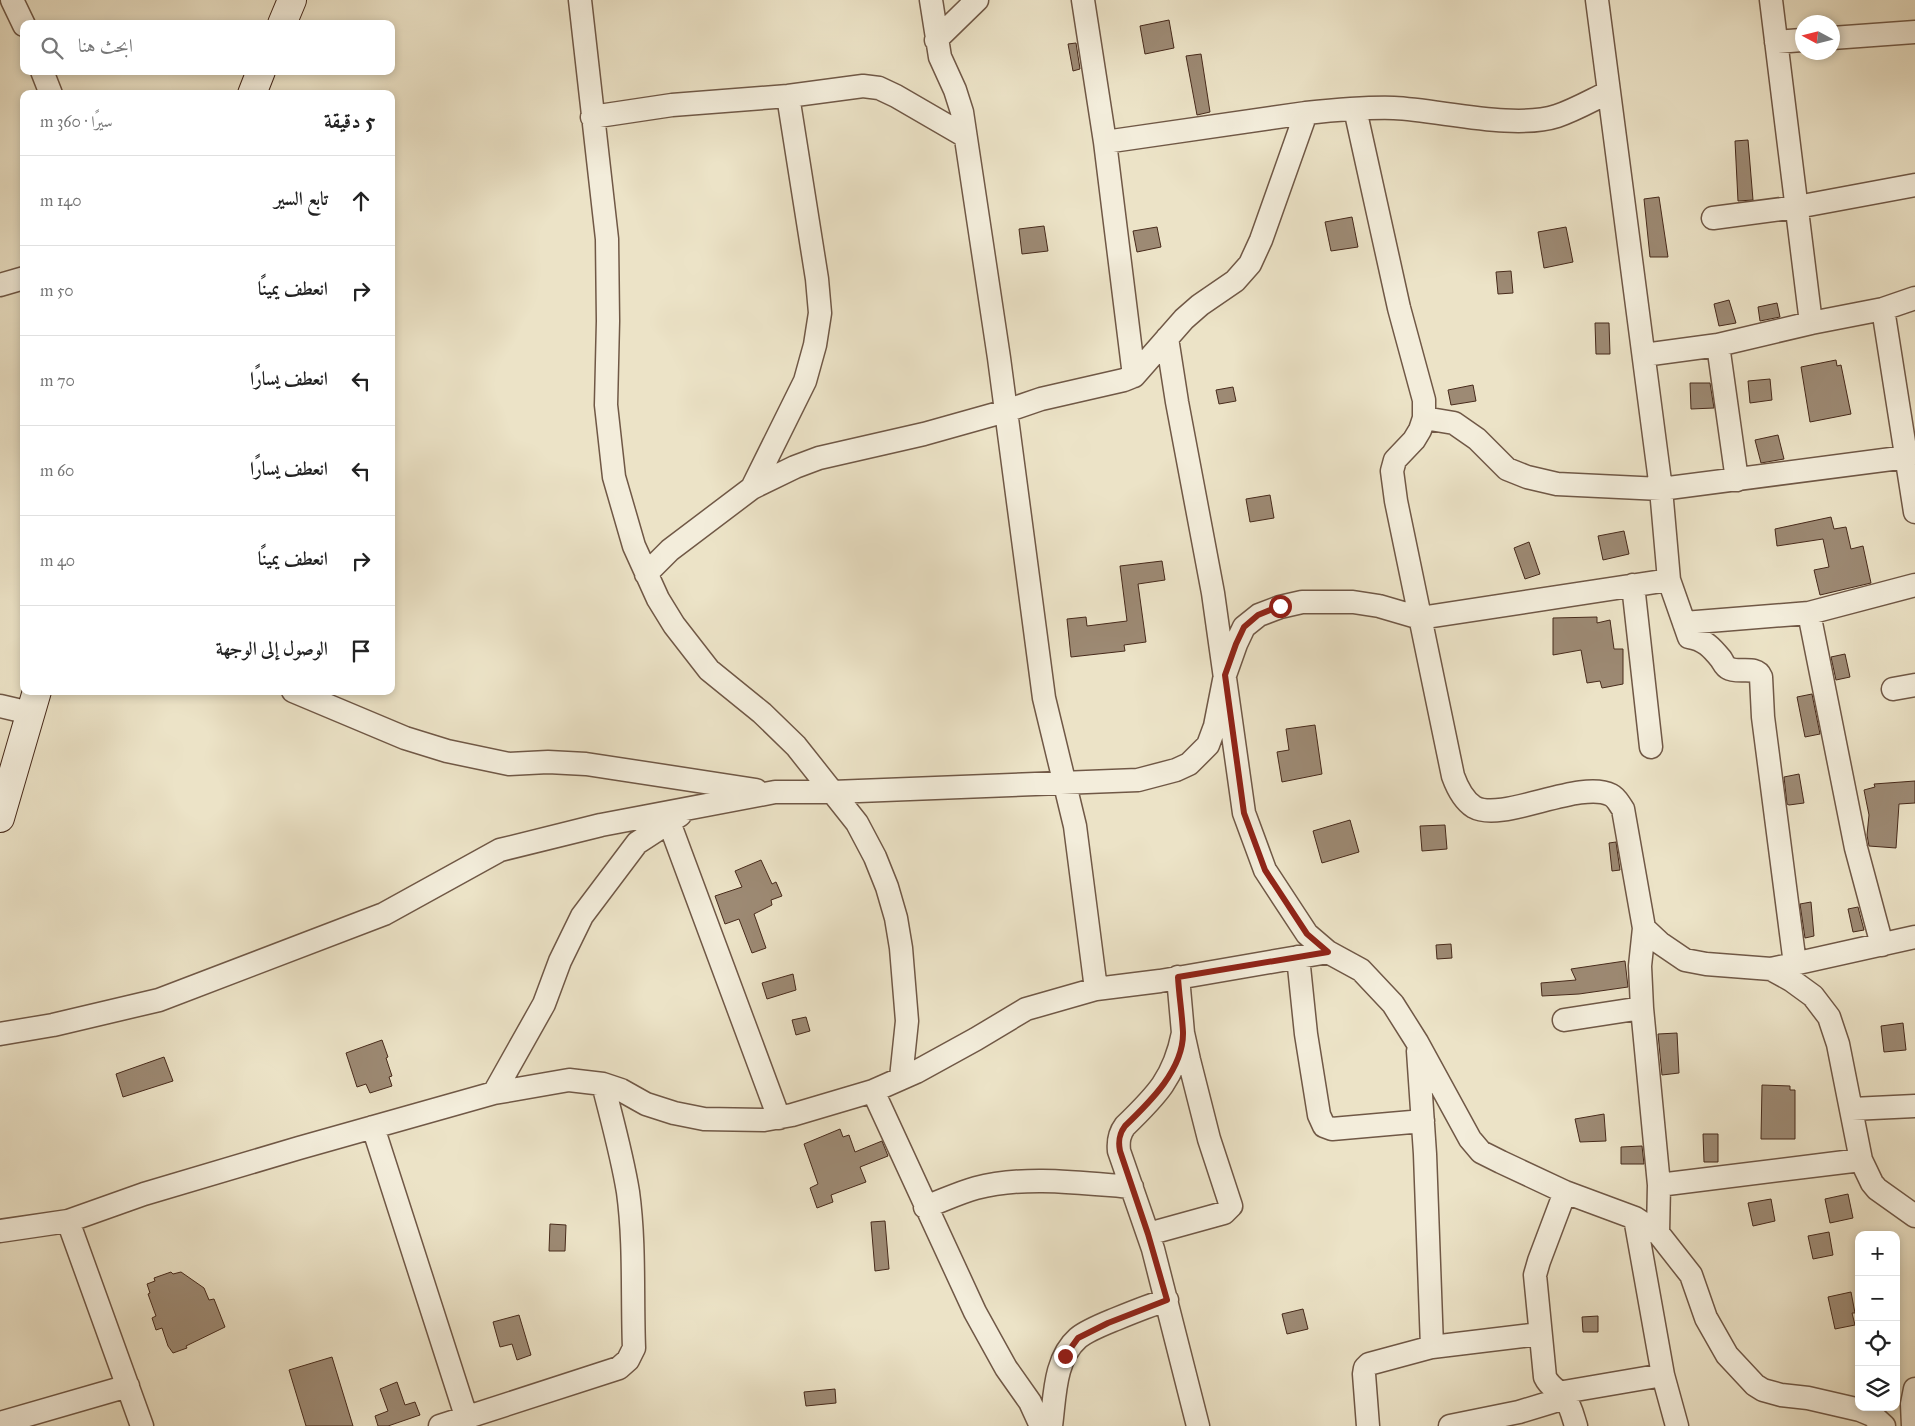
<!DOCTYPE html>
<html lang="ar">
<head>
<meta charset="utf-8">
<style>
  :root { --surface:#fff; --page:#f2f2f2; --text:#222; --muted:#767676; --line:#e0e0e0 }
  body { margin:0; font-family:"IM FELL Great Primer",Amiri,serif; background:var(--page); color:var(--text); direction:rtl }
  .controls { position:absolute; right:15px; bottom:15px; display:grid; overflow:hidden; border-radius:10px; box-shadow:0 2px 8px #0003 }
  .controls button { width:45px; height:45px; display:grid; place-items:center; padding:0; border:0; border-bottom:1px solid var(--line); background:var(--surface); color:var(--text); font:25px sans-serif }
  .compass { position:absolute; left:1795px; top:15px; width:45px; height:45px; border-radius:50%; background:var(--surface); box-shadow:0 2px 8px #0003; rotate:277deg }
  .stop { position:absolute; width:15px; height:15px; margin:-11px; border:4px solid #8f2418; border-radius:50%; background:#fff }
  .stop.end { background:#8f2418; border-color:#fff; box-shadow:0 1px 5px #0008 }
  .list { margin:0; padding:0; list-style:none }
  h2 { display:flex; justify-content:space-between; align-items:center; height:65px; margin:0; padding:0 20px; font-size:21px }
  h2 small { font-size:16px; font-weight:400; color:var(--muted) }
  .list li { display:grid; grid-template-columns:32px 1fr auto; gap:15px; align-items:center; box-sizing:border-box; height:90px; padding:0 20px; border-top:1px solid var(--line) }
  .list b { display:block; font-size:19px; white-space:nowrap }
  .list em { font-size:16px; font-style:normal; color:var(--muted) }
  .icon { flex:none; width:28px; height:28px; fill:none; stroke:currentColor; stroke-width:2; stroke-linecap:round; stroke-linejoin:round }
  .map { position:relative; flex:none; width:1915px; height:1426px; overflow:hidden; direction:ltr }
  .search { position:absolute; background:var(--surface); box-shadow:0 2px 8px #0003; left:20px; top:20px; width:375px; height:55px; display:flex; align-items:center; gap:12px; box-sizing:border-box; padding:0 18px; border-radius:10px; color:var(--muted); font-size:19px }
  .panel { position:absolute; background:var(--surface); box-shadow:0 2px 8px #0003; left:20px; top:90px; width:375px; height:605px; border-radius:10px; direction:rtl }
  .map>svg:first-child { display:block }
  .building { fill:#9d8a74; stroke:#472a1b }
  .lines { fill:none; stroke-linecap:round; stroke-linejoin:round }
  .street-casing { stroke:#705846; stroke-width:25 }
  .secondary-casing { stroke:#472a1b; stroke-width:30 }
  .street { stroke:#f3eddb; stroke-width:22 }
  .secondary { stroke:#f3eddb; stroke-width:28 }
  .route { stroke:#8f2418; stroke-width:6 }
</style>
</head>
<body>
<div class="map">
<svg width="1915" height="1426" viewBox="0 0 1915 1426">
  <rect width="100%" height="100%" fill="#ece3c7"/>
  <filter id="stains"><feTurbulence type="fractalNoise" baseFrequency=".004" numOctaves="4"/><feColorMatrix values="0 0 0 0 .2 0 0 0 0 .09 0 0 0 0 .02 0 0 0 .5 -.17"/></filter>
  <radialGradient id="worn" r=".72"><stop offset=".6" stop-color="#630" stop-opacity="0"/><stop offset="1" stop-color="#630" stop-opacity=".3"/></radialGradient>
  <path class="building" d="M 1169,20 L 1174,48 L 1145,54 L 1140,26 Z
    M 1076,43 L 1080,69 L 1073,71 L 1068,44 Z
    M 1201,54 L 1210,112 L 1197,115 L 1186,56 Z
    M 1748,140 L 1753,200 L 1738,201 L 1735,141 Z
    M 1659,197 L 1668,257 L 1650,257 L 1644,199 Z
    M 1352,217 L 1358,247 L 1331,251 L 1325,222 Z
    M 1044,226 L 1048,251 L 1022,254 L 1019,229 Z
    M 1157,227 L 1161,247 L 1137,252 L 1133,231 Z
    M 1566,227 L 1573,262 L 1544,268 L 1538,232 Z
    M 1511,271 L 1513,293 L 1498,294 L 1496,272 Z
    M 1729,300 L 1736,323 L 1719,326 L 1714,304 Z
    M 1777,303 L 1780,317 L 1760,321 L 1758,307 Z
    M 1595,323 L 1609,323 L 1610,354 L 1596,354 Z
    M 1836,360 L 1837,366 L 1841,365 L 1851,414 L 1810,422 L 1801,367 Z
    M 1770,379 L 1772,400 L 1750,403 L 1748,381 Z
    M 1690,383 L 1710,383 L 1714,408 L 1691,409 Z
    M 1473,385 L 1476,401 L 1451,405 L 1448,390 Z
    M 1233,387 L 1236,401 L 1219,404 L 1216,390 Z
    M 1778,435 L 1784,459 L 1761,463 L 1755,440 Z
    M 1270,495 L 1274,518 L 1250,522 L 1246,499 Z
    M 1831,517 L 1834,529 L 1846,527 L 1851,549 L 1863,546 L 1871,583 L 1820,595 L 1814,570 L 1829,567 L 1823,539 L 1777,546 L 1775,529 Z
    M 1624,531 L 1629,554 L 1603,560 L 1598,536 Z
    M 1529,542 L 1540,574 L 1525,579 L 1514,548 Z
    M 1162,561 L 1165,580 L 1138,584 L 1146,642 L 1124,645 L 1125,651 L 1071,657 L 1067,619 L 1086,617 L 1087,626 L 1127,621 L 1120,566 Z
    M 1597,617 L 1597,623 L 1610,620 L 1614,649 L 1623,649 L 1623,684 L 1602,688 L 1600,681 L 1587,683 L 1581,650 L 1553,655 L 1553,618 Z
    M 1845,654 L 1850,677 L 1836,680 L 1831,657 Z
    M 1812,694 L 1820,734 L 1805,737 L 1797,697 Z
    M 1315,725 L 1322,774 L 1282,782 L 1277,752 L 1289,750 L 1286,729 Z
    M 1799,774 L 1804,803 L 1789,805 L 1787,804 L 1784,777 Z
    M 1915,781 L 1915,803 L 1899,804 L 1896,848 L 1869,846 L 1867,835 L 1869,815 L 1864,790 L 1875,787 L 1874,784 Z
    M 1350,820 L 1359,852 L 1322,863 L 1313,831 Z
    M 1445,825 L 1447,849 L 1422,851 L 1420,826 Z
    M 1616,842 L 1620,870 L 1612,871 L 1609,843 Z
    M 761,860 L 772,884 L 776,882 L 782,896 L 771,900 L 772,905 L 754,914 L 766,948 L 752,953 L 739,919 L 725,924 L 715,896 L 742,887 L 735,871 Z
    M 1811,902 L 1814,936 L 1805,938 L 1800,904 Z
    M 1858,907 L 1864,930 L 1853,932 L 1848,909 Z
    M 1451,944 L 1452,958 L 1437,959 L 1436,945 Z
    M 1625,961 L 1628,987 L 1579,994 L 1542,996 L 1541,983 L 1576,980 L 1571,969 Z
    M 793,974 L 796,990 L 767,999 L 762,983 Z
    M 806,1017 L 810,1031 L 796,1035 L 792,1020 Z
    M 1903,1023 L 1906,1050 L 1884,1052 L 1881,1026 Z
    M 1677,1033 L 1679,1073 L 1662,1075 L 1658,1034 Z
    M 382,1040 L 388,1057 L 386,1058 L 392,1076 L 389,1077 L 392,1086 L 370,1093 L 366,1084 L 357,1087 L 346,1053 Z
    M 164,1057 L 173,1081 L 123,1097 L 116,1074 Z
    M 1762,1085 L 1790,1086 L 1790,1090 L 1795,1090 L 1795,1139 L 1761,1139 Z
    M 1604,1114 L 1606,1141 L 1580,1142 L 1575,1119 Z
    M 840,1129 L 843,1137 L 849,1135 L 855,1152 L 882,1141 L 888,1156 L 860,1167 L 866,1182 L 831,1195 L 833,1202 L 817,1208 L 810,1188 L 818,1184 L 804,1144 Z
    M 1703,1134 L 1718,1134 L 1718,1162 L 1704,1162 Z
    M 1642,1146 L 1644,1164 L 1621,1164 L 1621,1147 Z
    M 1848,1194 L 1853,1218 L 1830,1223 L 1825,1199 Z
    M 1771,1199 L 1775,1221 L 1753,1226 L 1748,1203 Z
    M 885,1221 L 889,1269 L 875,1271 L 871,1222 Z
    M 550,1224 L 566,1225 L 565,1251 L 549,1251 Z
    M 1829,1232 L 1833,1255 L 1813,1259 L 1808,1236 Z
    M 171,1272 L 173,1274 L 181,1272 L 204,1288 L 209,1300 L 214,1299 L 225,1327 L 186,1346 L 187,1348 L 173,1353 L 168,1346 L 162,1328 L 156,1330 L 152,1318 L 156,1316 L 148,1294 L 150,1293 L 147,1284 L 155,1281 L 154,1278 Z
    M 1851,1292 L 1855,1313 L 1852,1313 L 1855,1325 L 1835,1329 L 1828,1297 Z
    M 1303,1309 L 1308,1329 L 1287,1334 L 1282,1314 Z
    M 519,1315 L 531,1355 L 517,1360 L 512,1344 L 500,1347 L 493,1322 Z
    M 1598,1316 L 1598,1332 L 1583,1332 L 1582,1317 Z
    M 332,1357 L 353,1426 L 306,1426 L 289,1370 Z
    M 397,1382 L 405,1405 L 415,1402 L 420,1415 L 388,1426 L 378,1426 L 375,1416 L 388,1411 L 380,1389 Z
    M 835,1389 L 836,1403 L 806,1406 L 804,1392 Z"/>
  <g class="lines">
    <g class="street-casing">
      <path id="street" d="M 12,0 L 24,25
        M 580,0 L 607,239 L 608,321 L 606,405 L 614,477 L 634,546 L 658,599 L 674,625 L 709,670 L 762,713 L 796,746 L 857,823 L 875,857 L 887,887 L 896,918 L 901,948 L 907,1021 L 901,1078
        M 931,0 L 940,57 L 955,90 L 962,112 L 999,358 L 1044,698 L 1075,826 L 1096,989
        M 1083,0 L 1105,142 L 1134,376
        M 1597,0 L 1661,489 L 1669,580 L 1689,637 C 1704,639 1712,648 1721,659 C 1723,662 1725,667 1728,668 C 1738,674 1756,665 1761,677 L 1763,717 L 1795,964
        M 1771,0 L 1811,323
        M 1832,38 L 1915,32
        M 936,40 L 977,0
        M 1776,42 L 1802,40
        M 42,71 L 51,94
        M 1355,109 L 1399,308 L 1424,400 L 1424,418 L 1420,430 L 1414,440 L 1395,460 L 1392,471 L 1396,501 L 1453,776 C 1457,787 1463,800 1474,807 C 1502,823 1580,779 1611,795 C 1617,798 1619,804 1623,809 L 1644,928 L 1640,966 L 1642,1008 L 1659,1185 L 1658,1233
        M 592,117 L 672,105 L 788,96 L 863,86 L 879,88 L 896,96 L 965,136
        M 1105,142 L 1306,113
        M 1713,218 L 1797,207 L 1915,185
        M 0,285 L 24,278
        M 1883,309 L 1915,512
        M 1167,338 L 1177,402 L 1213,593 L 1244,813 L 1265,870 L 1307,934 L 1328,952 L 1361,970 L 1393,1004 L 1417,1042 L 1470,1139 L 1481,1152 L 1501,1162 L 1565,1192 L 1635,1218 L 1658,1233 L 1691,1275 L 1706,1318 L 1727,1355 L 1755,1385 L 1763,1390 L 1781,1395 L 1808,1398 L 1860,1410 L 1872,1415 L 1884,1426
        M 1718,345 L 1737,480
        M 1644,355 L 1718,345 L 1811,323 L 1883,309 L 1915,298
        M 1424,418 L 1454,423 L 1477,439 L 1507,469 L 1527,477 L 1557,484 L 1661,489 L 1907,457
        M 752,488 L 805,381 L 815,345 L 820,313 L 817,279 L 788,96
        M 646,574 L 670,550 L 752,488 L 795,467 L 819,458 L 924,434 L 1006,411 L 1041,399 L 1124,380 L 1134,376 L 1184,319 L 1200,305 L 1235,281 L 1250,264 L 1261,240 L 1306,113 C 1335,110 1365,107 1394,108 C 1440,110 1514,130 1557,116 C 1575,110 1592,100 1609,92
        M 1633,585 L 1651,747
        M 1809,613 L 1856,848 L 1882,945
        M 1684,623 L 1809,613 L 1915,585
        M 1893,689 L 1915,685
        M 293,691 L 405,738 L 447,751 L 509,764 L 548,762 L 586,764 L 756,790
        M 0,706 L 30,713
        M 669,822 L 779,1118
        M 1644,928 L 1660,943 L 1685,960 L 1706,964 L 1771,969 L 1915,937
        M 1298,957 L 1306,1034 L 1319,1115 L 1324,1126 L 1332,1129 L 1423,1121
        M 1771,969 L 1791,980 L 1813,996 L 1829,1017 L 1838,1044 L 1861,1160 L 1872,1183 L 1877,1189 L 1915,1216
        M 1564,1020 L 1642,1008
        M 1183,1033 C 1174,1078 1157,1095 1125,1126 C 1119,1134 1118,1141 1119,1151 L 1153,1249 L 1198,1426
        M 0,1034 L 53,1025 L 159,1000 L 384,914 L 500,850 L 601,825 L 775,792 L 833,792 L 1138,780 L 1176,770 L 1189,764 L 1208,745 L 1215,726 L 1225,675 L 1236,644 L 1244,627 L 1259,615 L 1280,607 L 1302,602 L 1353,602 L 1379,606 L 1420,618 L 1669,580
        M 1418,1051 L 1425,1154 L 1432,1347
        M 873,1091 L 975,1312 L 1006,1368 L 1030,1402 L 1041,1426
        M 494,1093 L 544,1004 L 560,961 L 582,916 L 637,843 L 680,815
        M 1852,1109 L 1915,1106
        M 373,1127 L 466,1416
        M 1659,1185 L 1861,1160
        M 1565,1192 L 1539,1261 L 1535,1275 L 1545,1377 C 1550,1388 1559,1390 1565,1399 C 1571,1406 1573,1417 1576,1426
        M 925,1207 C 942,1201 958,1193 976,1188 C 1025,1175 1082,1183 1132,1187
        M 1635,1218 L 1663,1375 L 1677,1426
        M 68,1221 L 142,1426
        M 0,1231 L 68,1221 L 144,1194 L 299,1148 L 494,1093 L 569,1080 L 603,1084 L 621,1090 L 646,1104 L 674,1113 L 704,1119 L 764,1120 L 792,1115 L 873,1091 L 916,1072 L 976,1039 L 1026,1009 L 1096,989 L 1160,981 L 1328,952
        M 1148,1234 L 1224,1213 L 1231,1206 L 1209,1139 L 1189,1060 L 1183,1033 L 1178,977
        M 1558,1393 L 1663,1375
        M 0,1423 L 128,1386
        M 440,1426 L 619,1368 L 628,1360 L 634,1348 C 632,1296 635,1243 628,1192 C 622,1155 612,1120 603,1084
        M 1051,1426 C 1055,1397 1054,1359 1078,1338 C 1088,1330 1104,1324 1116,1319 C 1133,1312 1150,1305 1167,1300
        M 1368,1426 L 1364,1374 L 1365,1368 L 1369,1364 L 1432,1347 L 1540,1334
        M 1450,1426 L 1519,1412 L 1565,1398
        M 1913,1426 L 1912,1404 L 1915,1389"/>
    </g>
    <g class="secondary-casing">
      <path id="secondary" d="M 282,24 L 292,0
        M 252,94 L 261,71
        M 0,818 L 37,691"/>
    </g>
    <use href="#street" class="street"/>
    <use href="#secondary" class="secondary"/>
  </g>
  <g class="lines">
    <path class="route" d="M 1065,1356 L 1078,1338 L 1108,1323 L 1167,1300 L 1148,1234 L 1120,1151 C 1118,1141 1119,1134 1125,1126 C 1150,1102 1184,1069 1183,1032 C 1182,1013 1179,995 1178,977 L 1328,952 L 1307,934 L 1265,870 L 1244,813 L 1225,675 L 1236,644 L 1244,627 L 1258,615 L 1280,606"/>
  </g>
  <rect width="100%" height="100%" filter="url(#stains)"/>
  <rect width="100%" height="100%" fill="url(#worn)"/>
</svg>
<div class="controls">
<button>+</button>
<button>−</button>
<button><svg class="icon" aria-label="locate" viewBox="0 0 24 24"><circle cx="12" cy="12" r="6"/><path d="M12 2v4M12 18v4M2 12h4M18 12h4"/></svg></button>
<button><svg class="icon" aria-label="layers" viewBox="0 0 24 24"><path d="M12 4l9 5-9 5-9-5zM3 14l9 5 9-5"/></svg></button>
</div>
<svg class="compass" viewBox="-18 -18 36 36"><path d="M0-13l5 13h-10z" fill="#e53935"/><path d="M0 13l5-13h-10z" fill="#767676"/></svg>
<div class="stop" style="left:1280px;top:606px"></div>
<div class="stop end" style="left:1065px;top:1356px"></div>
<div class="search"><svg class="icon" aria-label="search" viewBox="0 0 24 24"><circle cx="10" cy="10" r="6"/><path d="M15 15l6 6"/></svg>ابحث هنا</div>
<section class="panel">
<h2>5 دقيقة<small>سيرًا · 360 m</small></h2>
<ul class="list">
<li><svg class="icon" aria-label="ahead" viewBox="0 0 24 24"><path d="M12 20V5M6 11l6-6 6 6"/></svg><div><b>تابع السير</b></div><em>140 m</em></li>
<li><svg class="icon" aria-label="right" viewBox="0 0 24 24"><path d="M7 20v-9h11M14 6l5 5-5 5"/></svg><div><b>انعطف يمينًا</b></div><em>50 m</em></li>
<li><svg class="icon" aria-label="left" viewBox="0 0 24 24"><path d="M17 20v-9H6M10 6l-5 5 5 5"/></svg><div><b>انعطف يسارًا</b></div><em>70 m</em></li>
<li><svg class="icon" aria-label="left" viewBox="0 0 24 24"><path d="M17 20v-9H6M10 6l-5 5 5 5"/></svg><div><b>انعطف يسارًا</b></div><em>60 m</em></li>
<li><svg class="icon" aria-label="right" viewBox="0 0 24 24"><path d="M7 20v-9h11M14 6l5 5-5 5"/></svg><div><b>انعطف يمينًا</b></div><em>40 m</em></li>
<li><svg class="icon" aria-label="arrive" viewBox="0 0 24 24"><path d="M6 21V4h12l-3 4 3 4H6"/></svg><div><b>الوصول إلى الوجهة</b></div></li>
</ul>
</section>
</div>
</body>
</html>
